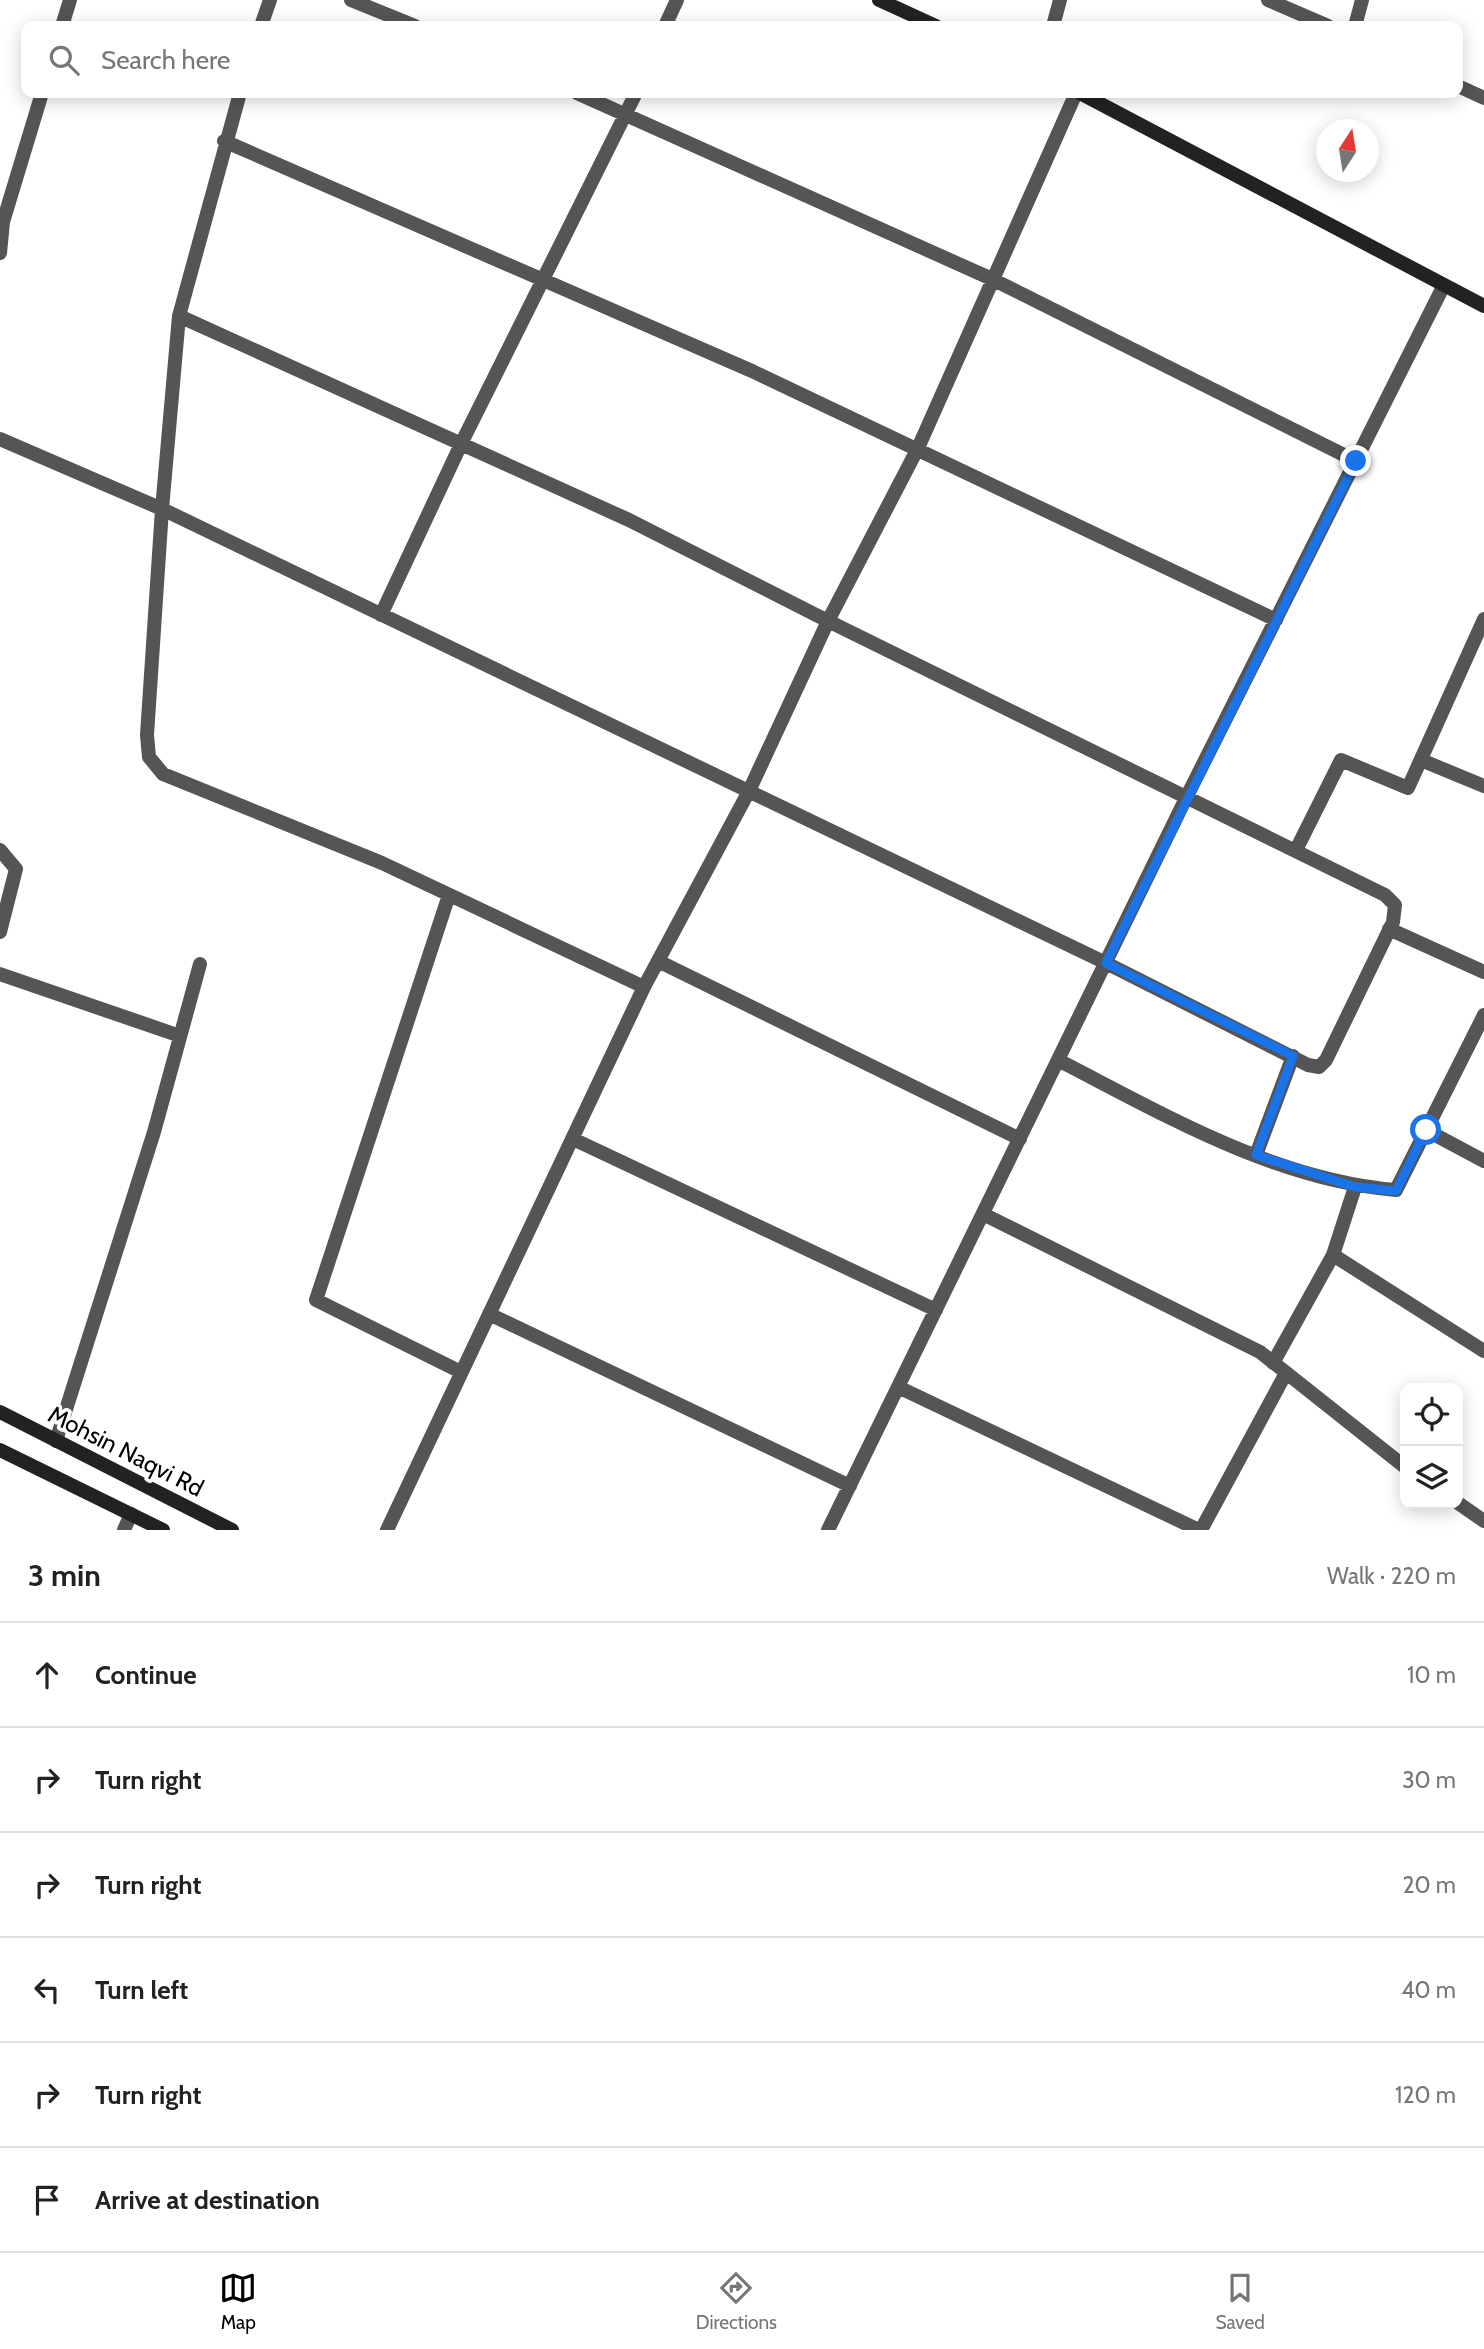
<!DOCTYPE html>
<html lang="en">
<head>
<meta charset="utf-8">
<style>
  :root { --surface:#fff; --page:#f6f6f6; --text:#222; --muted:#767676; --line:#e0e0e0; --accent:#000 }
  body { margin:0; font-family:Cabin,sans-serif; background:var(--page); color:var(--text) }
  .controls { position:absolute; right:21px; bottom:21px; display:grid; overflow:hidden; border-radius:14px; box-shadow:0 4px 18px #0003 }
  .controls button { width:63px; height:63px; display:grid; place-items:center; padding:0; border:0; border-bottom:2px solid var(--line); background:var(--surface); color:var(--text); font:35px sans-serif }
  .compass { position:absolute; left:1316px; top:119px; width:63px; height:63px; border-radius:50%; background:var(--surface); box-shadow:0 4px 18px #0003; rotate:12deg }
  .stop { position:absolute; width:21px; height:21px; margin:-16px; border:5px solid #1a73e8; border-radius:50%; background:#fff }
  .stop.end { background:#1a73e8; border-color:#fff; box-shadow:0 2px 7px #0008 }
  .list { margin:0; padding:0; list-style:none }
  h2 { display:flex; justify-content:space-between; align-items:center; height:91px; margin:0; padding:0 28px; font-size:30px }
  h2 small { font-size:23px; font-weight:400; color:var(--muted) }
  .list li { display:grid; grid-template-columns:46px 1fr auto; gap:21px; align-items:center; box-sizing:border-box; height:105px; padding:0 28px; border-top:2px solid var(--line) }
  .list b { display:block; font-size:26px; white-space:nowrap }
  .list em { font-size:23px; font-style:normal; color:var(--muted) }
  .icon { flex:none; width:38px; height:38px; fill:none; stroke:currentColor; stroke-width:2; stroke-linecap:round; stroke-linejoin:round }
  .map { position:relative; flex:none; width:1484px; height:1530px; overflow:hidden }
  .search { position:absolute; background:var(--surface); box-shadow:0 4px 18px #0003; left:21px; right:21px; top:21px; height:77px; display:flex; align-items:center; gap:18px; box-sizing:border-box; padding:0 24px; border-radius:14px; color:var(--muted); font-size:26px }
  .sheet { height:721px; background:var(--surface) }
  nav { display:flex; justify-content:space-around; align-items:center; box-sizing:border-box; height:98px; border-top:2px solid var(--line); background:var(--surface); font-size:19px; color:var(--muted) }
  nav a { display:grid; justify-items:center; gap:4px }
  nav .on { color:var(--accent) }
  .map>svg:first-child { display:block }
  .lines { fill:none; stroke-linecap:round; stroke-linejoin:round }
  .street { stroke:#555; stroke-width:14 }
  .secondary { stroke:#222; stroke-width:14 }
  .route { stroke:#1a73e8; stroke-width:9 }
  .labels { text-anchor:middle; dominant-baseline:central; stroke-width:7; stroke-linejoin:round; paint-order:stroke }
  .street-label { font-size:24px; fill:#000; stroke:#fff }
</style>
</head>
<body>
<div class="map">
<svg width="1484" height="1530" viewBox="0 0 1484 1530">
  <rect width="100%" height="100%" fill="#fff"/>
  <g class="lines">
    <path class="street" d="M 351,0 L 415,26
      M 1268,0 L 1328,26
      M 62,26 L 70,0
      M 261,26 L 270,0
      M 665,26 L 677,0
      M 1053,26 L 1060,0
      M 1355,26 L 1362,0
      M 1458,86 L 1484,98
      M 240,93 L 179,316 L 162,509 L 147,735 L 149,757 L 163,774 L 382,863 L 644,987
      M 577,93 L 992,279 L 1356,461
      M 224,141 L 752,371 L 1276,620
      M 0,253 L 3,222 L 42,93
      M 0,439 L 162,509 L 1106,963 L 1308,1065 L 1319,1067 L 1326,1060 L 1393,922 L 1395,905 L 1385,895 L 828,621 L 629,520 L 179,316
      M 381,615 L 462,442 L 636,93
      M 1421,760 L 1484,786
      M 0,850 L 16,869 L 0,932
      M 1296,850 L 1341,760 L 1408,788 L 1484,619
      M 449,895 L 316,1300 L 461,1372
      M 1389,929 L 1484,972
      M 658,961 L 1020,1139
      M 0,974 L 180,1036
      M 1058,1060 C 1165,1115 1275,1180 1396,1190 L 1484,1015
      M 1426,1130 L 1484,1161
      M 573,1139 L 936,1310
      M 1256,1155 L 1293,1056
      M 983,1214 L 1260,1352 L 1405,1467
      M 1333,1255 L 1484,1351
      M 489,1314 L 850,1486
      M 1273,1363 L 1333,1255 L 1355,1187
      M 898,1387 L 1199,1530
      M 56,1441 L 154,1132 L 200,964
      M 1458,1503 L 1484,1521
      M 124,1530 L 131,1514
      M 387,1530 L 644,987 L 749,791 L 828,621 L 918,448 L 1076,93
      M 828,1530 L 1187,796 L 1444,285
      M 1201,1530 L 1286,1373"/>
    <path class="secondary" d="M 879,0 L 936,26
      M 1080,93 L 1484,306
      M 0,1412 L 232,1530
      M 0,1450 L 163,1530"/>
  </g>
  <g class="lines">
    <path class="route" d="M 1356,461 L 1106,963 L 1293,1056 L 1256,1155 L 1355,1187 L 1396,1191 L 1426,1130"/>
  </g>
  <g class="labels">
    <g class="street-label">
      <text transform="translate(126 1451) rotate(27)">Mohsin Naqvi Rd</text>
    </g>
  </g>
</svg>
<div class="controls">
<button><svg class="icon" aria-label="locate" viewBox="0 0 24 24"><circle cx="12" cy="12" r="6"/><path d="M12 2v4M12 18v4M2 12h4M18 12h4"/></svg></button>
<button><svg class="icon" aria-label="layers" viewBox="0 0 24 24"><path d="M12 4l9 5-9 5-9-5zM3 14l9 5 9-5"/></svg></button>
</div>
<svg class="compass" viewBox="-18 -18 36 36"><path d="M0-13l5 13h-10z" fill="#e53935"/><path d="M0 13l5-13h-10z" fill="#767676"/></svg>
<div class="stop" style="left:1426px;top:1130px"></div>
<div class="stop end" style="left:1356px;top:461px"></div>
<div class="search"><svg class="icon" aria-label="search" viewBox="0 0 24 24"><circle cx="10" cy="10" r="6"/><path d="M15 15l6 6"/></svg>Search here</div>
</div>
<section class="sheet">
<h2>3 min<small>Walk · 220 m</small></h2>
<ul class="list">
<li><svg class="icon" aria-label="ahead" viewBox="0 0 24 24"><path d="M12 20V5M6 11l6-6 6 6"/></svg><div><b>Continue</b></div><em>10 m</em></li>
<li><svg class="icon" aria-label="right" viewBox="0 0 24 24"><path d="M7 20v-9h11M14 6l5 5-5 5"/></svg><div><b>Turn right</b></div><em>30 m</em></li>
<li><svg class="icon" aria-label="right" viewBox="0 0 24 24"><path d="M7 20v-9h11M14 6l5 5-5 5"/></svg><div><b>Turn right</b></div><em>20 m</em></li>
<li><svg class="icon" aria-label="left" viewBox="0 0 24 24"><path d="M17 20v-9H6M10 6l-5 5 5 5"/></svg><div><b>Turn left</b></div><em>40 m</em></li>
<li><svg class="icon" aria-label="right" viewBox="0 0 24 24"><path d="M7 20v-9h11M14 6l5 5-5 5"/></svg><div><b>Turn right</b></div><em>120 m</em></li>
<li><svg class="icon" aria-label="arrive" viewBox="0 0 24 24"><path d="M6 21V4h12l-3 4 3 4H6"/></svg><div><b>Arrive at destination</b></div></li>
</ul>
</section>
<nav>
<a class="on"><svg class="icon" aria-label="map" viewBox="0 0 24 24"><path d="M3 6l6-2 6 2 6-2v14l-6 2-6-2-6 2zM9 4v14M15 6v14"/></svg>Map</a>
<a><svg class="icon" aria-label="directions" viewBox="0 0 24 24"><path d="M12 3l9 9-9 9-9-9zM9 14v-3h6M13 9l2 2-2 2"/></svg>Directions</a>
<a><svg class="icon" aria-label="saved" viewBox="0 0 24 24"><path d="M7 4h10v16l-5-4-5 4z"/></svg>Saved</a>
</nav>
</body>
</html>
